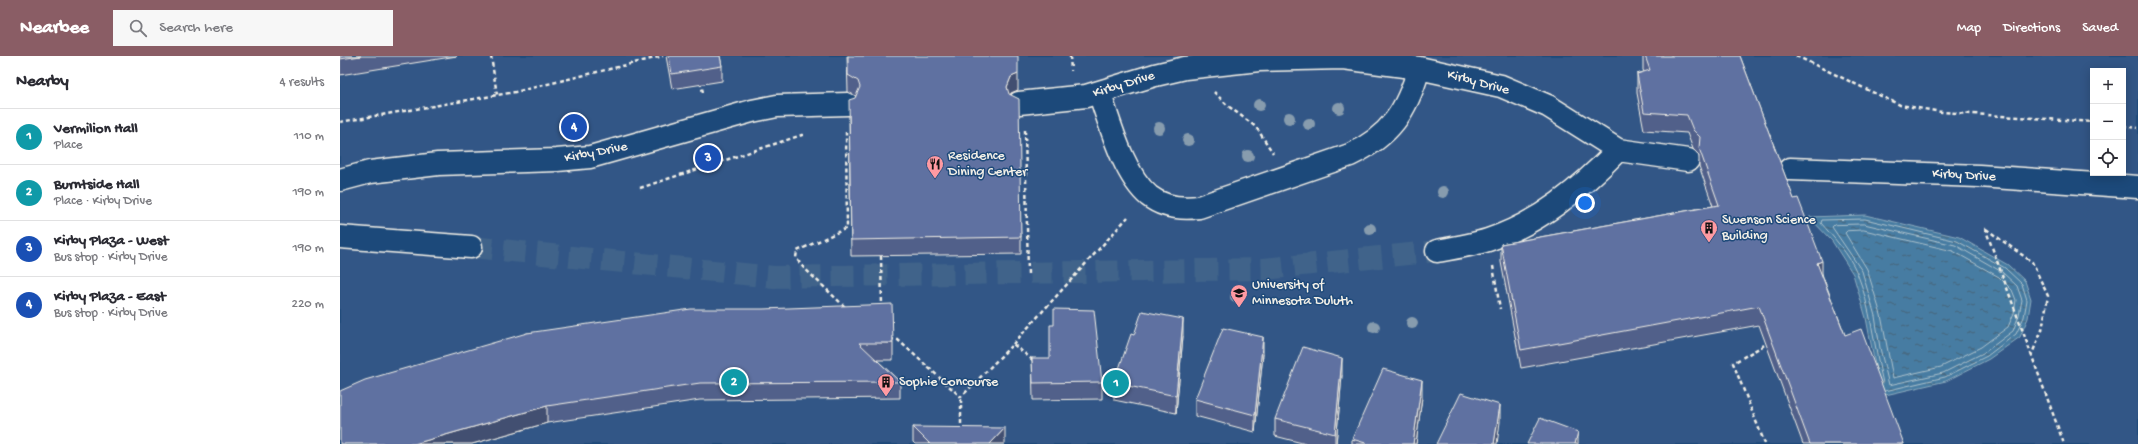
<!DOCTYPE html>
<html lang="en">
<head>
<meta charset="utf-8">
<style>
  :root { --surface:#fff; --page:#f7f7f7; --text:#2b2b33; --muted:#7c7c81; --line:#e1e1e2; --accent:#8a5d65 }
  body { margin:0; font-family:"Gochi Hand",sans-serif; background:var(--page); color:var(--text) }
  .controls { position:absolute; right:12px; top:12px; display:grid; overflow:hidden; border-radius:0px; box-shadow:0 2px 10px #0003 }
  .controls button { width:36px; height:36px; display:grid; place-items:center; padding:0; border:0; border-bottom:1px solid var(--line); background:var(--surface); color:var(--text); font:20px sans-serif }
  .you { position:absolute; left:1245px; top:147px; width:14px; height:14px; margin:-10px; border:3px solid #fff; border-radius:50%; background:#1a73e8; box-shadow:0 0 0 6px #1a73e833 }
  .badge { display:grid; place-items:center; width:26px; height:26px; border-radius:50%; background:var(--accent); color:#fff; font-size:13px; font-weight:700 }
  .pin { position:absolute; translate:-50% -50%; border:2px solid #fff; box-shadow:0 1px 4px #0006 }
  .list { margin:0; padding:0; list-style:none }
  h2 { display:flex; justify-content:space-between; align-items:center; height:52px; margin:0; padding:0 16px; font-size:17px }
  h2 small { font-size:13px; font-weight:400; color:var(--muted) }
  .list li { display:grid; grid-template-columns:26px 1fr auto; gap:12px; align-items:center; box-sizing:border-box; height:56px; padding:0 16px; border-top:1px solid var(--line) }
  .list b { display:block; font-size:15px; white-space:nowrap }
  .list p { margin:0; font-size:13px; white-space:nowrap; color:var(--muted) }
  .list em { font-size:13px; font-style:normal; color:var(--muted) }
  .icon { flex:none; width:22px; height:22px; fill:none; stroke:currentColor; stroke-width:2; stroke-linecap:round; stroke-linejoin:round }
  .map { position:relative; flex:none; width:1798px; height:388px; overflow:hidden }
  header { display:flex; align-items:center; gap:24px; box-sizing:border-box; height:56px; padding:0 20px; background:var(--accent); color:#fff }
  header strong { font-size:19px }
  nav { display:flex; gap:22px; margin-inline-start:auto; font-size:14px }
  .search { width:280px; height:36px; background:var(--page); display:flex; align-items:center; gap:10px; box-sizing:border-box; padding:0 14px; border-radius:0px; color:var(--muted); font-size:15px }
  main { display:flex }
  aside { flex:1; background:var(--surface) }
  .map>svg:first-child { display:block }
  .built { fill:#325686; fill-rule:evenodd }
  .water { fill:url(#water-ripples); stroke:#8cabbe }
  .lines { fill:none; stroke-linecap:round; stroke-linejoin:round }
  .shore { stroke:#aec2cc; stroke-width:1 }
  .minor-tunnel { stroke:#3f638a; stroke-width:22; stroke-dasharray:22 11; stroke-linecap:butt }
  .minor-casing { stroke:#f4f1e8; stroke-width:25 }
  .path { stroke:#f4f1e8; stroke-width:2.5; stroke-dasharray:4 3; stroke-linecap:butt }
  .minor { stroke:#1f4a7a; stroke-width:22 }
  .path-bridge { stroke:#f4f1e8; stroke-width:2.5; stroke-dasharray:4 3; stroke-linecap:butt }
  .tree { fill:#879cae }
  .wall { fill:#51618a; stroke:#f4f1e8 }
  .shaded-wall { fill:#424f71; stroke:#f4f1e8 }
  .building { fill:#5e71a1; stroke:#f4f1e8 }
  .labels { text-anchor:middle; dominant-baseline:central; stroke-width:3; stroke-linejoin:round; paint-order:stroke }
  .street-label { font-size:14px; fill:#f4f1e8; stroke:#1f4a7a }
  .poi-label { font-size:14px; fill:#f4f1e8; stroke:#1f4a7a; text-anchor:start }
</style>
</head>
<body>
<header>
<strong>Nearbee</strong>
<div class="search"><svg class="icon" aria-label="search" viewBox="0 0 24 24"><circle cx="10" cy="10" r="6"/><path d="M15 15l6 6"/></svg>Search here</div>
<nav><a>Map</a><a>Directions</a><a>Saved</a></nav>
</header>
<main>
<aside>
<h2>Nearby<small>4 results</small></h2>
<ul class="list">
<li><span class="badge" style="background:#0f9aa8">1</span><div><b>Vermilion Hall</b><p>Place</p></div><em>110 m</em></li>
<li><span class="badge" style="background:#0f9aa8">2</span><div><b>Burntside Hall</b><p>Place · Kirby Drive</p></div><em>190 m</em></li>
<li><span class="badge" style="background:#1a4fb4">3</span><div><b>Kirby Plaza - West</b><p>Bus stop · Kirby Drive</p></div><em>190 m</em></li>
<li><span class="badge" style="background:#1a4fb4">4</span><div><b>Kirby Plaza - East</b><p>Bus stop · Kirby Drive</p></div><em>220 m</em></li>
</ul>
</aside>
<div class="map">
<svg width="1798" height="388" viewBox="0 0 1798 388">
  <defs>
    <pattern id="water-ripples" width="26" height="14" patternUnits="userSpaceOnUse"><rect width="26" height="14" fill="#467ca2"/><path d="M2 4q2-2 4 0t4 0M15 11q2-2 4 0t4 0" fill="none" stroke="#476579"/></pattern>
  </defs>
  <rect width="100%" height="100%" fill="#1f4a7a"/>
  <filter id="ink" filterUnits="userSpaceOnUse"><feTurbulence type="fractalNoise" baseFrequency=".025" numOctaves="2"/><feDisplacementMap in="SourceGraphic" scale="8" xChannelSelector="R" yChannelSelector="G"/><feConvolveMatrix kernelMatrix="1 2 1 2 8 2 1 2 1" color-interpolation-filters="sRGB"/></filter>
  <g filter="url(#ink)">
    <path class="built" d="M 0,0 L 1798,0 L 1798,388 L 0,388 ZM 1753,15 L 1783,15 L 1783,117 L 1753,117 Z"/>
    <path class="water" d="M 1525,159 L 1619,181 L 1668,209 L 1685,225 L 1691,243 L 1688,262 L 1680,281 L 1649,303 L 1606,325 L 1541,340 L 1526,262 L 1513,218 L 1492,185 L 1469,161 Z"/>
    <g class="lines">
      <path class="shore" d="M 1524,168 L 1615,189 L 1662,216 L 1677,230 L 1682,244 L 1679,259 L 1673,275 L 1645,296 L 1603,317 L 1549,329 L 1540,292 L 1535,260 L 1522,215 L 1492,171 L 1494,169 Z
        M 1524,174 L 1613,195 L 1659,221 L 1672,234 L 1676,244 L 1674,257 L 1668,271 L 1641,291 L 1601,311 L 1553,322 L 1541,259 L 1527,213 L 1505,177 L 1507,175 Z
        M 1543,327 C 1534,291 1531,251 1517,217 C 1509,198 1494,182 1481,167 L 1482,164 L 1525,163 L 1617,185 L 1665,212 L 1682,228 L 1687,244 L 1684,261 L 1676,278 L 1647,300 L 1605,321 L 1545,335"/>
      <path class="minor-tunnel" d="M 131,191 L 434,221 L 924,213 L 1097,195"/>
      <g class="minor-casing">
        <path id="minor" d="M 759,36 C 770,67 783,118 809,140 C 824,152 842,153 859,151 L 1010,99 C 1050,80 1067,55 1079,12
          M 679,47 L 746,40 L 815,19 L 845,12 L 919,4 L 1003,2 L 1079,12 L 1161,30 L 1208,50 L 1278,94 L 1348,104
          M 1450,113 L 1639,120 L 1798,131
          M 0,124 L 30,116 L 98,108 L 217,104 L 250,101 L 412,55 L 437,50 L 508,48
          M 0,181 L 131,191
          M 1097,195 C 1114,192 1132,189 1148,184 C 1200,167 1241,132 1278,94"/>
      </g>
      <path class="path" d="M 151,0 L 157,39
        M 730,0 L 731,15
        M 1456,0 L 1560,49 L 1602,56 L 1753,66
        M 360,26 L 363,36
        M 874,36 L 888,50 L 916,71 L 933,97
        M 0,66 L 175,36 L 323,0
        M 1783,70 L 1798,72
        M 685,74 L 688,218
        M 379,97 L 382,105
        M 300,132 L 465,78
        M 1645,172 L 1724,388
        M 1646,173 L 1692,206 L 1708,240 L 1702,274 L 1691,300
        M 1153,210 L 1160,253
        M 505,251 L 463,211 L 456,202 L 457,195 L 507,172 L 506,76
        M 550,283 L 558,284 L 621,341 L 673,288 L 694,305
        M 673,288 L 788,161
        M 621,375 L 621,341
        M 1425,388 L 1393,307 L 1426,288"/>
      <use href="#minor" class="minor"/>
      <path class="path-bridge" d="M 541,200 L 542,251"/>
    </g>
    <g class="tree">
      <circle cx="919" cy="49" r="6"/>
      <circle cx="999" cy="52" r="6"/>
      <circle cx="949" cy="62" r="6"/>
      <circle cx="969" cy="68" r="6"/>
      <circle cx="819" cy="72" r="6"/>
      <circle cx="848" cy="84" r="6"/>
      <circle cx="908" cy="100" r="6"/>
      <circle cx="1103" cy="136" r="6"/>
      <circle cx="1030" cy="173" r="6"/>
      <circle cx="896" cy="241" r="6"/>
      <circle cx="1072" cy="267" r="6"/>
      <circle cx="1034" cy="271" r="6"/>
    </g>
    <path class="wall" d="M 0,0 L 117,0 L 0,19 Z
      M 326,0 L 380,0 L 382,10 L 382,25 L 332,33 Z
      M 507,0 L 678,34 L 671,37 L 671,39 L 681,181 L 681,198 L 511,200 L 509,60 L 516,40 L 508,36 Z
      M 1303,0 L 1400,0 L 1505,279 L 1564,388 L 1463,388 L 1419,269 L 1181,312 L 1161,206 L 1161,188 L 1373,150 L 1359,110 L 1359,99 L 1353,93 L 1347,77 L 1304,74 L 1297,37 L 1297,18 L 1304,16 L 1303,14 Z
      M 187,277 L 553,287 L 553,304 L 537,304 L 560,326 L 560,342 L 360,344 L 207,367 L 132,388 L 0,388 Z
      M 794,279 L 843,280 L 836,357 L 774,344 L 774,327 Z
      M 923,298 L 915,376 L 855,360 L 855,343 Z
      M 692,302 L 762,326 L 762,343 L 693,344 Z
      M 1002,319 L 996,388 L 966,388 L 935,380 L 935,363 Z
      M 1082,341 L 1076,388 L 1012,388 L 1012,383 Z
      M 573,371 L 665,387 L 664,388 L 575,388 L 573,386 Z"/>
    <path class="shaded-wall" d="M 678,18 L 678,34 L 671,37 L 667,48 L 667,31 L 671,21 Z
      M 1482,205 L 1482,224 L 1477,207 Z
      M 843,263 L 843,280 L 836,357 L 836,340 Z
      M 923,281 L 923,298 L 915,376 L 915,359 Z
      M 1002,302 L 1002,319 L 996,388 L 995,388 L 995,378 Z
      M 1082,324 L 1082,341 L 1076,388 L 1073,388 Z
      M 1160,349 L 1160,366 L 1157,388 L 1154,388 Z
      M 207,350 L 207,367 L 132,388 L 74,388 Z
      M 665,372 L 665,387 L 664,388 L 650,388 Z
      M 1238,376 L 1238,388 L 1235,388 Z"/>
    <path class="building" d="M 0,0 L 21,0 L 0,3 Z
      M 329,0 L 380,0 L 382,10 L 332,18 Z
      M 508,0 L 678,0 L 678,18 L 671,21 L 667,31 L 669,38 L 679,43 L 681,181 L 511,184 L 509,44 L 515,42 L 520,31 L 518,25 L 508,19 Z
      M 1305,0 L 1400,0 L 1454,143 L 1458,142 L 1482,205 L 1477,207 L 1505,279 L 1521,273 L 1564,388 L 1470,388 L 1419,250 L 1181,294 L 1161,188 L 1379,149 L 1359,92 L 1360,81 L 1353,74 L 1347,59 L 1304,56 L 1297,18 L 1310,14 Z
      M 552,248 L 553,287 L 519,287 L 560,326 L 360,327 L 207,350 L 74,388 L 0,388 L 0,335 L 25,324 L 187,277 L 351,253 L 423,253 Z
      M 714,253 L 754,254 L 762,326 L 693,327 L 692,302 L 710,302 L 710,269 L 714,269 Z
      M 802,255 L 843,263 L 836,340 L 774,327 L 791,278 L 794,279 Z
      M 883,272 L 923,281 L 915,359 L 855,343 Z
      M 963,291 L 1002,302 L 995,378 L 935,363 Z
      M 1043,313 L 1082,324 L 1073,388 L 1029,388 L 1012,383 Z
      M 1121,337 L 1160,349 L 1154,388 L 1096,388 Z
      M 1200,362 L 1238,376 L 1235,388 L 1187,388 Z
      M 573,371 L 665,372 L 650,388 L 590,388 Z"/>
  </g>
  <defs>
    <g id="restaurant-pin" transform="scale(0.9)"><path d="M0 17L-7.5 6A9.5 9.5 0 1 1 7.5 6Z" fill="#ff9aa2" stroke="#1f4a7a"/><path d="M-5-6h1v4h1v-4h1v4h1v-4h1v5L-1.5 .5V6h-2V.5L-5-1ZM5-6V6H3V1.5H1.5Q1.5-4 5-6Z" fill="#111"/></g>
    <g id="building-pin" transform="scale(0.9)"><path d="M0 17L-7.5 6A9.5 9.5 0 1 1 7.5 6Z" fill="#ff9aa2" stroke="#1f4a7a"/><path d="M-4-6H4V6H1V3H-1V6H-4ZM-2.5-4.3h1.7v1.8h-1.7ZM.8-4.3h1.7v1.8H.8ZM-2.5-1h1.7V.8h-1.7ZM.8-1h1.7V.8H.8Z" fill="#111"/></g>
    <g id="university-pin" transform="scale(0.9)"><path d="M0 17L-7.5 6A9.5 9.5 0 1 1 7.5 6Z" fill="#ff9aa2" stroke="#1f4a7a"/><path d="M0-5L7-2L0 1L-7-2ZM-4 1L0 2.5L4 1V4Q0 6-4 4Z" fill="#111"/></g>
  </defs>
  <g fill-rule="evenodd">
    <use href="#restaurant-pin" x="595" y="108"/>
    <use href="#building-pin" x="1369" y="172"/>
    <use href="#university-pin" x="899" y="237"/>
    <use href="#building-pin" x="546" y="326"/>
  </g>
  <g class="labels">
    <g class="street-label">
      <text transform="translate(1138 27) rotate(15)">Kirby Drive</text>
      <text transform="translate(784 29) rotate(-17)">Kirby Drive</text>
      <text transform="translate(256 97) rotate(-11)">Kirby Drive</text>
      <text transform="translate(1624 120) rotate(3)">Kirby Drive</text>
    </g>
    <g class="poi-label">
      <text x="608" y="100">Residence<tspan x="608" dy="16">Dining Center</tspan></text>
      <text x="1382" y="164">Swenson Science<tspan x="1382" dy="16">Building</tspan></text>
      <text x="912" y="229">University of<tspan x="912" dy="16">Minnesota Duluth</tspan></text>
      <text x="559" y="326">Sophie Concourse</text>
    </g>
  </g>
</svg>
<div class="controls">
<button>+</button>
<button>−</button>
<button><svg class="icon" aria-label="locate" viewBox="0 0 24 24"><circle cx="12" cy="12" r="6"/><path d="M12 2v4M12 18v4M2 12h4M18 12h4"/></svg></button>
</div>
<div class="you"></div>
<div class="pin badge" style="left:776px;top:327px;background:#0f9aa8">1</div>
<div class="pin badge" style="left:394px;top:326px;background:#0f9aa8">2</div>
<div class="pin badge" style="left:368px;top:102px;background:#1a4fb4">3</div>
<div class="pin badge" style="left:234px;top:71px;background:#1a4fb4">4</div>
</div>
</main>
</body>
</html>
